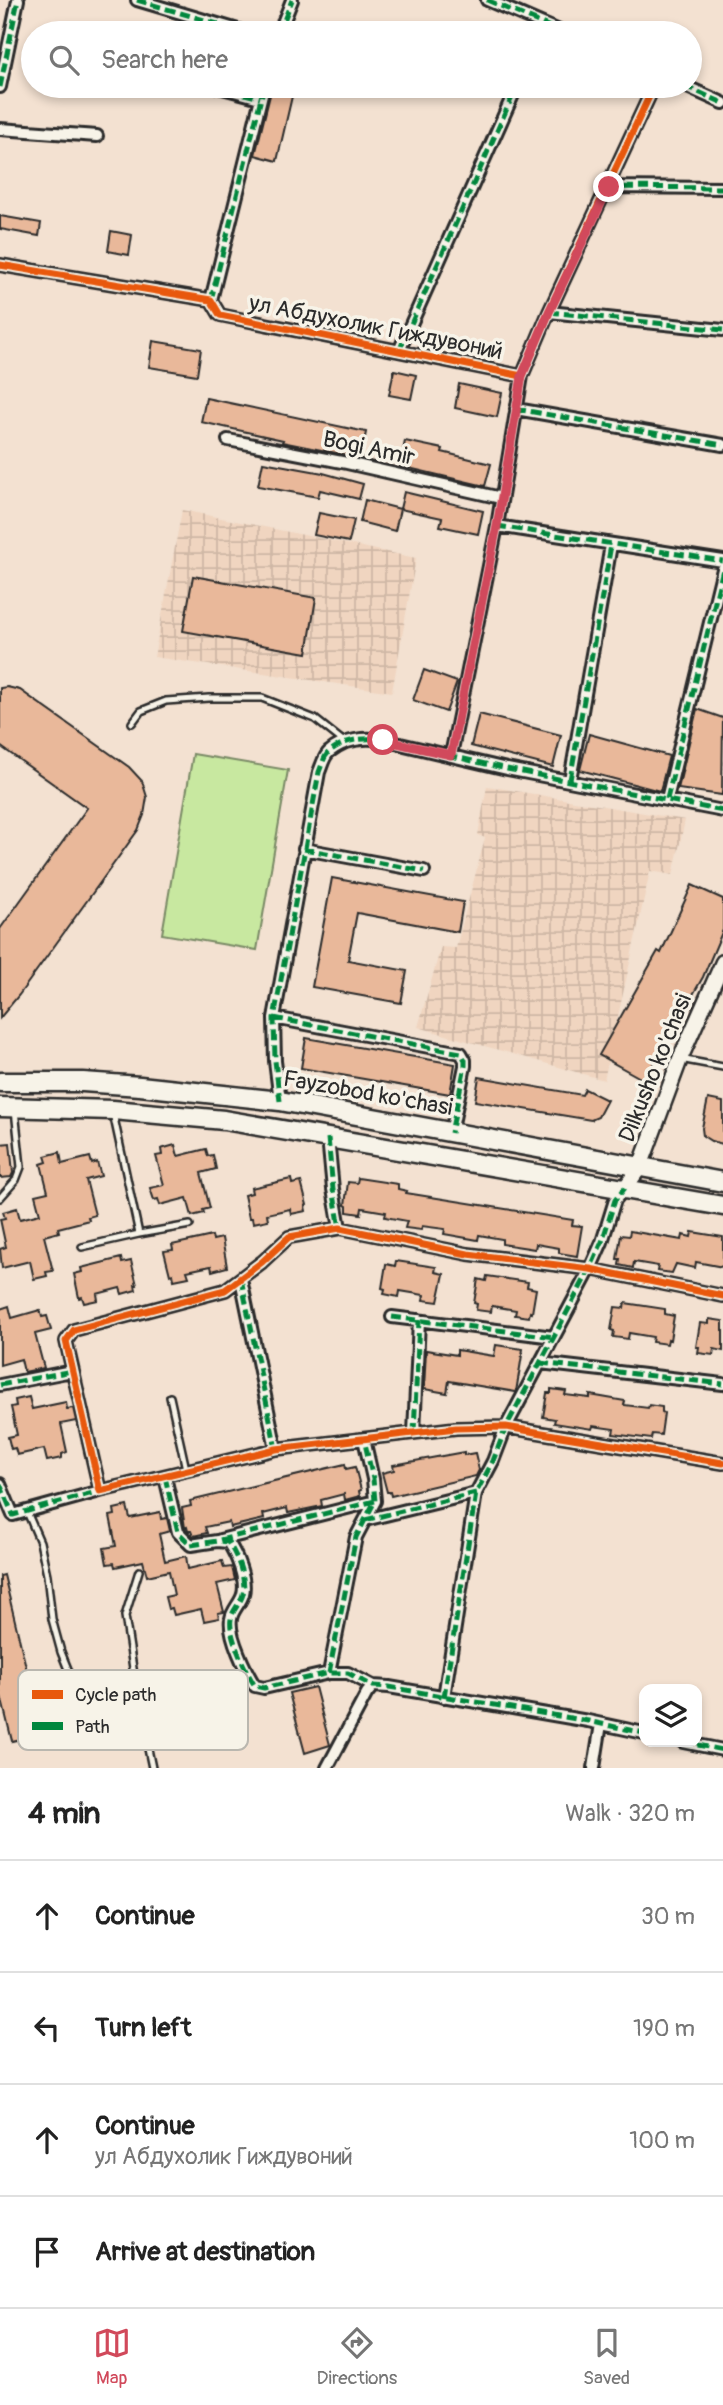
<!DOCTYPE html>
<html lang="en">
<head>
<meta charset="utf-8">
<style>
  :root { --surface:#fff; --page:#f6f6f6; --text:#222; --muted:#767676; --line:#e0e0e0; --accent:#d1495b }
  body { margin:0; font-family:Pangolin,sans-serif; background:var(--page); color:var(--text) }
  .controls { position:absolute; right:21px; bottom:21px; display:grid; overflow:hidden; border-radius:14px; box-shadow:0 4px 10px #0003 }
  .controls button { width:63px; height:63px; display:grid; place-items:center; padding:0; border:0; border-bottom:2px solid var(--line); background:var(--surface); color:var(--text); font:35px sans-serif }
  .stop { position:absolute; width:21px; height:21px; margin:-16px; border:5px solid #d1495b; border-radius:50%; background:#fff }
  .stop.end { background:#d1495b; border-color:#fff; box-shadow:0 2px 7px #0008 }
  .list { margin:0; padding:0; list-style:none }
  h2 { display:flex; justify-content:space-between; align-items:center; height:91px; margin:0; padding:0 28px; font-size:30px }
  h2 small { font-size:23px; font-weight:400; color:var(--muted) }
  .list li { display:grid; grid-template-columns:46px 1fr auto; gap:21px; align-items:center; box-sizing:border-box; height:112px; padding:0 28px; border-top:2px solid var(--line) }
  .list b { display:block; font-size:26px; white-space:nowrap }
  .list p { margin:0; font-size:23px; white-space:nowrap; color:var(--muted) }
  .list em { font-size:23px; font-style:normal; color:var(--muted) }
  .icon { flex:none; width:38px; height:38px; fill:none; stroke:currentColor; stroke-width:2; stroke-linecap:round; stroke-linejoin:round }
  .map { position:relative; flex:none; width:723px; height:1768px; overflow:hidden }
  .search { position:absolute; background:var(--surface); box-shadow:0 4px 10px #0003; left:21px; right:21px; top:21px; height:77px; display:flex; align-items:center; gap:18px; box-sizing:border-box; padding:0 24px; border-radius:38px; color:var(--muted); font-size:26px }
  .sheet { height:539px; background:var(--surface) }
  nav { display:flex; justify-content:space-around; align-items:center; box-sizing:border-box; height:98px; border-top:2px solid var(--line); background:var(--surface); font-size:19px; color:var(--muted) }
  nav a { display:grid; justify-items:center; gap:4px }
  nav .on { color:var(--accent) }
  .map>svg:first-child { display:block }
  .industrial { fill:url(#industrial-grid) }
  .pitch { fill:#c8e8a0; stroke:#7a8a66; stroke-width:2 }
  .building { fill:#e9b89a; stroke:#2b2b2b; stroke-width:2 }
  .lines { fill:none; stroke-linecap:round; stroke-linejoin:round }
  .service-casing { stroke:#2b2b2b; stroke-width:10 }
  .minor-casing { stroke:#2b2b2b; stroke-width:16 }
  .tertiary-casing { stroke:#2b2b2b; stroke-width:19 }
  .primary-casing { stroke:#2b2b2b; stroke-width:23 }
  .service { stroke:#f7f3e8; stroke-width:5 }
  .minor { stroke:#f7f3e8; stroke-width:10 }
  .tertiary { stroke:#f7f3e8; stroke-width:14 }
  .primary { stroke:#f7f3e8; stroke-width:18 }
  .quiet { stroke:#00873e; stroke-width:5; stroke-dasharray:10 5; stroke-linecap:butt }
  .cycleway-casing { stroke:#f7f3e8; stroke-width:11 }
  .cycleway { stroke:#e8590c; stroke-width:7 }
  .route { stroke:#d1495b; stroke-width:9 }
  .labels { text-anchor:middle; dominant-baseline:central; stroke-width:7; stroke-linejoin:round; paint-order:stroke }
  .street-label { font-size:23px; fill:#2b2b2b; stroke:#f7f3e8 }
  .key { fill:#f7f3e8; stroke:#bab7af; stroke-width:2 }
  .key-label { font-size:19px; fill:#2b2b2b }
</style>
</head>
<body>
<div class="map">
<svg width="723" height="1768" viewBox="0 0 723 1768">
  <defs>
    <pattern id="industrial-grid" width="8" height="8" patternUnits="userSpaceOnUse" patternTransform="scale(1.75)"><rect width="8" height="8" fill="#f0d5c0"/><path d="M0 4h8M4 0v8" fill="none" stroke="#ceb7a5"/></pattern>
  </defs>
  <rect width="100%" height="100%" fill="#f3e1d1"/>
  <filter id="ink" filterUnits="userSpaceOnUse"><feTurbulence type="fractalNoise" baseFrequency=".0143" numOctaves="2"/><feDisplacementMap in="SourceGraphic" scale="14" xChannelSelector="R" yChannelSelector="G"/><feConvolveMatrix kernelMatrix="1 2 1 2 8 2 1 2 1" color-interpolation-filters="sRGB"/></filter>
  <g filter="url(#ink)">
    <path class="industrial" d="M 182,510 L 416,558 L 392,692 L 154,657 Z
      M 487,786 L 685,820 L 673,875 L 650,871 L 604,1080 L 418,1027 L 441,947 L 456,948 L 485,838 L 478,835 Z"/>
    <path class="pitch" d="M 193,754 L 288,770 L 257,950 L 162,934 Z"/>
    <path class="building" d="M 272,87 L 293,92 L 277,161 L 255,155 Z
      M 0,216 L 41,223 L 39,236 L 0,229 Z
      M 111,231 L 132,235 L 129,255 L 108,251 Z
      M 153,341 L 201,349 L 197,375 L 149,367 Z
      M 394,370 L 416,375 L 411,399 L 389,395 Z
      M 459,384 L 502,393 L 497,417 L 455,408 Z
      M 206,398 L 366,432 L 361,458 L 282,442 L 283,440 L 201,422 Z
      M 405,441 L 443,449 L 442,452 L 491,464 L 485,486 L 400,466 Z
      M 263,462 L 323,473 L 363,484 L 359,499 L 320,490 L 318,497 L 258,486 Z
      M 404,492 L 483,511 L 478,534 L 440,526 L 442,518 L 400,509 Z
      M 365,500 L 400,509 L 395,531 L 360,522 Z
      M 319,513 L 354,520 L 349,542 L 314,535 Z
      M 193,576 L 316,598 L 307,653 L 183,631 Z
      M 424,670 L 457,682 L 446,712 L 413,700 Z
      M 7,687 L 20,690 L 129,767 L 142,781 L 147,797 L 144,815 L 138,830 L 19,995 L 0,1018 L 0,929 L 87,808 L 0,746 L 0,688 Z
      M 697,709 L 723,718 L 722,795 L 678,789 Z
      M 479,714 L 561,735 L 553,767 L 471,746 Z
      M 589,734 L 669,756 L 660,791 L 580,770 Z
      M 332,878 L 463,902 L 458,932 L 357,913 L 348,960 L 407,971 L 401,1003 L 312,987 Z
      M 692,885 L 723,899 L 723,930 L 703,977 L 644,1080 L 599,1055 L 658,951 L 661,953 Z
      M 306,1038 L 455,1064 L 450,1094 L 301,1068 Z
      M 479,1077 L 582,1095 L 585,1089 L 607,1100 L 598,1117 L 591,1120 L 475,1101 Z
      M 708,1099 L 723,1102 L 723,1144 L 711,1141 L 703,1136 L 702,1128 Z
      M 10,1143 L 13,1173 L 11,1177 L 0,1178 L 0,1144 Z
      M 175,1145 L 178,1156 L 206,1149 L 208,1156 L 213,1155 L 216,1169 L 201,1173 L 210,1208 L 203,1210 L 204,1213 L 192,1216 L 187,1198 L 160,1205 L 158,1199 L 154,1200 L 150,1188 L 164,1185 L 156,1156 L 162,1155 L 161,1149 Z
      M 60,1152 L 62,1164 L 90,1157 L 92,1164 L 97,1162 L 101,1176 L 86,1180 L 95,1215 L 88,1217 L 89,1220 L 58,1228 L 59,1232 L 44,1236 L 53,1271 L 46,1272 L 47,1276 L 34,1279 L 30,1261 L 2,1268 L 0,1249 L 6,1247 L 0,1219 L 5,1218 L 3,1212 L 17,1208 L 20,1219 L 40,1214 L 35,1195 L 48,1192 L 41,1164 L 47,1162 L 45,1156 Z
      M 358,1178 L 398,1184 L 398,1189 L 407,1191 L 406,1193 L 573,1220 L 572,1225 L 582,1226 L 577,1256 L 559,1253 L 559,1248 L 536,1244 L 535,1249 L 502,1244 L 502,1239 L 479,1235 L 478,1240 L 444,1234 L 445,1229 L 422,1226 L 421,1230 L 405,1228 L 407,1221 L 385,1217 L 386,1212 L 362,1208 L 361,1214 L 347,1212 L 347,1206 L 345,1205 L 348,1182 L 357,1183 Z
      M 291,1179 L 292,1184 L 301,1182 L 307,1205 L 305,1206 L 306,1211 L 291,1214 L 290,1209 L 267,1214 L 268,1220 L 253,1223 L 252,1218 L 249,1218 L 244,1195 L 252,1193 L 251,1188 Z
      M 630,1231 L 682,1240 L 683,1235 L 691,1237 L 692,1232 L 723,1237 L 723,1267 L 696,1262 L 695,1268 L 676,1264 L 672,1273 L 657,1271 L 658,1266 L 634,1262 L 633,1268 L 619,1265 L 620,1259 L 617,1259 L 621,1235 L 629,1236 Z
      M 212,1236 L 213,1240 L 222,1238 L 227,1267 L 212,1271 L 211,1266 L 187,1271 L 189,1277 L 174,1280 L 173,1274 L 170,1275 L 164,1251 L 173,1250 L 172,1245 Z
      M 121,1258 L 122,1263 L 131,1261 L 137,1285 L 135,1285 L 136,1290 L 122,1294 L 120,1288 L 97,1294 L 98,1300 L 84,1303 L 82,1297 L 79,1298 L 74,1274 L 82,1272 L 81,1268 Z
      M 396,1261 L 436,1267 L 435,1272 L 444,1274 L 438,1302 L 423,1300 L 424,1295 L 400,1291 L 399,1297 L 384,1294 L 385,1289 L 382,1288 L 386,1264 L 395,1266 Z
      M 487,1276 L 528,1282 L 527,1287 L 536,1289 L 532,1313 L 530,1312 L 529,1317 L 515,1315 L 516,1310 L 492,1306 L 491,1312 L 476,1310 L 477,1304 L 474,1303 L 478,1279 L 486,1281 Z
      M 625,1303 L 665,1309 L 665,1314 L 674,1316 L 670,1340 L 668,1339 L 667,1344 L 652,1342 L 653,1337 L 629,1333 L 628,1339 L 613,1337 L 614,1331 L 611,1330 L 615,1307 L 624,1308 Z
      M 9,1306 L 12,1318 L 40,1310 L 42,1317 L 47,1316 L 51,1330 L 35,1334 L 44,1368 L 24,1372 L 21,1359 L 0,1365 L 0,1309 Z
      M 709,1319 L 723,1321 L 723,1351 L 714,1349 L 713,1355 L 698,1353 L 699,1347 L 696,1347 L 700,1323 L 709,1324 Z
      M 496,1345 L 523,1349 L 516,1392 L 449,1381 L 447,1393 L 424,1389 L 426,1350 L 457,1355 L 457,1350 L 494,1356 Z
      M 551,1389 L 566,1391 L 565,1395 L 590,1398 L 590,1395 L 625,1401 L 624,1405 L 648,1408 L 649,1405 L 662,1407 L 662,1412 L 664,1413 L 661,1435 L 652,1434 L 651,1439 L 613,1434 L 614,1429 L 593,1426 L 592,1429 L 554,1423 L 555,1419 L 543,1417 L 547,1393 L 551,1393 Z
      M 29,1397 L 32,1409 L 66,1402 L 67,1409 L 73,1408 L 76,1421 L 61,1424 L 67,1452 L 62,1454 L 62,1458 L 47,1461 L 44,1449 L 17,1455 L 15,1448 L 11,1449 L 8,1437 L 17,1435 L 11,1407 L 16,1406 L 15,1400 Z
      M 464,1452 L 464,1455 L 475,1453 L 479,1470 L 476,1476 L 391,1496 L 390,1492 L 387,1492 L 382,1473 L 394,1470 L 393,1465 Z
      M 345,1464 L 346,1469 L 355,1467 L 361,1490 L 359,1491 L 360,1496 L 345,1500 L 344,1494 L 321,1500 L 322,1506 L 288,1513 L 287,1508 L 263,1514 L 264,1519 L 230,1527 L 229,1522 L 205,1527 L 207,1533 L 193,1536 L 191,1531 L 188,1531 L 187,1527 L 185,1528 L 182,1508 L 191,1506 L 190,1501 Z
      M 127,1506 L 130,1518 L 160,1512 L 161,1519 L 167,1518 L 170,1531 L 159,1534 L 165,1561 L 186,1556 L 188,1569 L 222,1561 L 224,1568 L 232,1567 L 235,1580 L 217,1584 L 224,1612 L 218,1613 L 219,1618 L 204,1621 L 201,1609 L 174,1615 L 172,1608 L 168,1609 L 165,1597 L 174,1595 L 169,1571 L 147,1576 L 143,1561 L 115,1567 L 114,1563 L 107,1564 L 104,1548 L 116,1546 L 110,1516 L 115,1515 L 114,1509 Z
      M 4,1575 L 42,1734 L 12,1741 L 0,1692 L 0,1576 Z
      M 315,1687 L 330,1745 L 305,1753 L 289,1693 Z"/>
    <g class="lines">
      <g class="service-casing">
        <path id="service" d="M 132,723 L 141,711 L 166,701 L 209,698 L 262,698 L 315,719 L 344,742
          M 680,1059 L 723,1067
          M 0,1198 L 16,1180 L 21,1167 L 15,1110
          M 139,1234 L 190,1225
          M 82,1247 L 139,1234 L 113,1113
          M 170,1397 L 186,1469
          M 27,1512 L 40,1542 L 47,1575 L 52,1619 L 61,1652 L 74,1684
          M 139,1571 L 125,1616 L 138,1701 L 152,1768"/>
      </g>
      <g class="minor-casing">
        <path id="minor" d="M 137,0 L 248,33
          M 487,0 L 564,33
          M 279,33 L 292,0
          M 215,86 L 260,98
          M 685,86 L 723,103
          M 0,87 L 18,0
          M 0,129 L 97,136
          M 609,187 L 723,188
          M 0,265 L 211,300 L 220,315 L 522,376 L 549,312 L 654,86
          M 211,300 L 264,86
          M 549,312 L 723,330
          M 399,351 L 517,86
          M 516,409 L 723,445
          M 228,440 L 347,463 L 501,498
          M 497,526 L 723,561
          M 451,755 L 497,526 L 522,376
          M 570,780 L 611,545
          M 667,799 L 723,569
          M 304,849 L 424,871
          M 274,1018 L 461,1053 L 465,1060 L 465,1066 L 451,1133
          M 280,1101 L 275,1061 L 274,1018 L 319,772 C 322,765 324,756 329,752 C 344,739 365,737 383,740 L 507,769 L 723,811
          M 328,1138 L 333,1189 L 340,1228
          M 241,1279 L 276,1449
          M 723,1296 L 590,1269 L 468,1254 L 340,1228 L 289,1237 L 262,1262 L 225,1290 L 74,1330 L 66,1341 L 100,1491 L 276,1449 L 456,1428 L 506,1427 L 723,1463
          M 392,1317 L 554,1337
          M 540,1363 L 723,1384
          M 0,1385 L 72,1371
          M 414,1433 L 419,1320
          M 165,1477 L 178,1532 L 191,1545 L 217,1541 L 228,1542 C 236,1554 247,1579 243,1594 C 241,1603 232,1610 231,1619 C 228,1635 246,1672 255,1686 L 264,1688 L 329,1673 L 348,1673 L 373,1686 L 389,1687 L 588,1721 L 644,1733
          M 0,1484 L 13,1515 L 100,1491
          M 365,1520 L 476,1493
          M 220,1540 L 375,1501
          M 329,1673 L 356,1537 L 375,1501 L 373,1479 L 364,1439
          M 444,1697 L 476,1493 L 493,1461 L 506,1427 L 590,1269 L 602,1242 L 615,1200 L 625,1188
          M 683,1742 L 723,1750
          M 327,1768 L 367,1693 L 373,1686
          M 594,1768 L 601,1724"/>
      </g>
      <g class="tertiary-casing">
        <path id="tertiary" d="M 625,1188 L 640,1167 L 680,1059 L 723,962"/>
      </g>
      <g class="primary-casing">
        <path id="primary" d="M 0,1082 L 83,1082 L 140,1086 L 280,1101 L 723,1182
          M 0,1107 L 113,1110 L 224,1120 L 723,1206"/>
      </g>
      <use href="#service" class="service"/>
      <use href="#minor" class="minor"/>
      <use href="#tertiary" class="tertiary"/>
      <use href="#primary" class="primary"/>
      <path class="quiet" d="M 137,0 L 248,33
        M 487,0 L 564,33
        M 279,33 L 292,0
        M 215,86 L 260,98
        M 685,86 L 723,103
        M 0,87 L 18,0
        M 609,187 L 723,188
        M 211,300 L 264,86
        M 549,312 L 723,330
        M 399,351 L 517,86
        M 516,409 L 723,445
        M 497,526 L 723,561
        M 451,755 L 497,526 L 522,376
        M 570,780 L 611,545
        M 667,799 L 723,569
        M 304,849 L 424,871
        M 274,1018 L 461,1053 L 465,1060 L 465,1066 L 451,1133
        M 280,1101 L 275,1061 L 274,1018 L 319,772 C 322,765 324,756 329,752 C 344,739 365,737 383,740 L 507,769 L 723,811
        M 328,1138 L 333,1189 L 340,1228
        M 241,1279 L 276,1449
        M 392,1317 L 554,1337
        M 540,1363 L 723,1384
        M 0,1385 L 72,1371
        M 414,1433 L 419,1320
        M 165,1477 L 178,1532 L 191,1545 L 217,1541 L 228,1542 C 236,1554 247,1579 243,1594 C 241,1603 232,1610 231,1619 C 228,1635 246,1672 255,1686 L 264,1688 L 329,1673 L 348,1673 L 373,1686 L 389,1687 L 588,1721 L 644,1733
        M 0,1484 L 13,1515 L 100,1491
        M 365,1520 L 476,1493
        M 220,1540 L 375,1501
        M 329,1673 L 356,1537 L 375,1501 L 373,1479 L 364,1439
        M 444,1697 L 476,1493 L 493,1461 L 506,1427 L 590,1269 L 602,1242 L 615,1200 L 625,1188
        M 683,1742 L 723,1750"/>
      <g class="cycleway-casing">
        <path id="cycleway" d="M 0,265 L 211,300 L 220,315 L 522,376 L 549,312 L 654,86
          M 723,1296 L 590,1269 L 468,1254 L 340,1228 L 289,1237 L 262,1262 L 225,1290 L 74,1330 L 66,1341 L 100,1491 L 276,1449 L 456,1428 L 506,1427 L 723,1463"/>
      </g>
      <use href="#cycleway" class="cycleway"/>
    </g>
  </g>
  <g class="lines" filter="url(#ink)">
    <path class="route" d="M 383,740 L 451,755 L 497,526 L 522,376 L 549,312 L 609,187"/>
  </g>
  <g class="labels">
    <g class="street-label">
      <text transform="translate(376 327) rotate(11)">ул Абдухолик Гиждувоний</text>
      <text transform="translate(369 448) rotate(12)">Bogi Amir</text>
      <text transform="translate(655 1068) rotate(-68)">Dilkusho ko'chasi</text>
      <text transform="translate(368 1093) rotate(10)">Fayzobod ko'chasi</text>
    </g>
  </g>
  <rect x="18" y="1670" width="230" height="80" rx="10" class="key"/>
  <rect x="32" y="1690" width="31" height="9" fill="#e8590c"/>
  <rect x="32" y="1722" width="31" height="8" fill="#00873e"/>
  <g class="key-label">
    <text x="75" y="1701">Cycle path</text>
    <text x="75" y="1733">Path</text>
  </g>
</svg>
<div class="controls">
<button><svg class="icon" aria-label="layers" viewBox="0 0 24 24"><path d="M12 4l9 5-9 5-9-5zM3 14l9 5 9-5"/></svg></button>
</div>
<div class="stop" style="left:383px;top:740px"></div>
<div class="stop end" style="left:609px;top:187px"></div>
<div class="search"><svg class="icon" aria-label="search" viewBox="0 0 24 24"><circle cx="10" cy="10" r="6"/><path d="M15 15l6 6"/></svg>Search here</div>
</div>
<section class="sheet">
<h2>4 min<small>Walk · 320 m</small></h2>
<ul class="list">
<li><svg class="icon" aria-label="ahead" viewBox="0 0 24 24"><path d="M12 20V5M6 11l6-6 6 6"/></svg><div><b>Continue</b></div><em>30 m</em></li>
<li><svg class="icon" aria-label="left" viewBox="0 0 24 24"><path d="M17 20v-9H6M10 6l-5 5 5 5"/></svg><div><b>Turn left</b></div><em>190 m</em></li>
<li><svg class="icon" aria-label="ahead" viewBox="0 0 24 24"><path d="M12 20V5M6 11l6-6 6 6"/></svg><div><b>Continue</b><p>ул Абдухолик Гиждувоний</p></div><em>100 m</em></li>
<li><svg class="icon" aria-label="arrive" viewBox="0 0 24 24"><path d="M6 21V4h12l-3 4 3 4H6"/></svg><div><b>Arrive at destination</b></div></li>
</ul>
</section>
<nav>
<a class="on"><svg class="icon" aria-label="map" viewBox="0 0 24 24"><path d="M3 6l6-2 6 2 6-2v14l-6 2-6-2-6 2zM9 4v14M15 6v14"/></svg>Map</a>
<a><svg class="icon" aria-label="directions" viewBox="0 0 24 24"><path d="M12 3l9 9-9 9-9-9zM9 14v-3h6M13 9l2 2-2 2"/></svg>Directions</a>
<a><svg class="icon" aria-label="saved" viewBox="0 0 24 24"><path d="M7 4h10v16l-5-4-5 4z"/></svg>Saved</a>
</nav>
</body>
</html>
